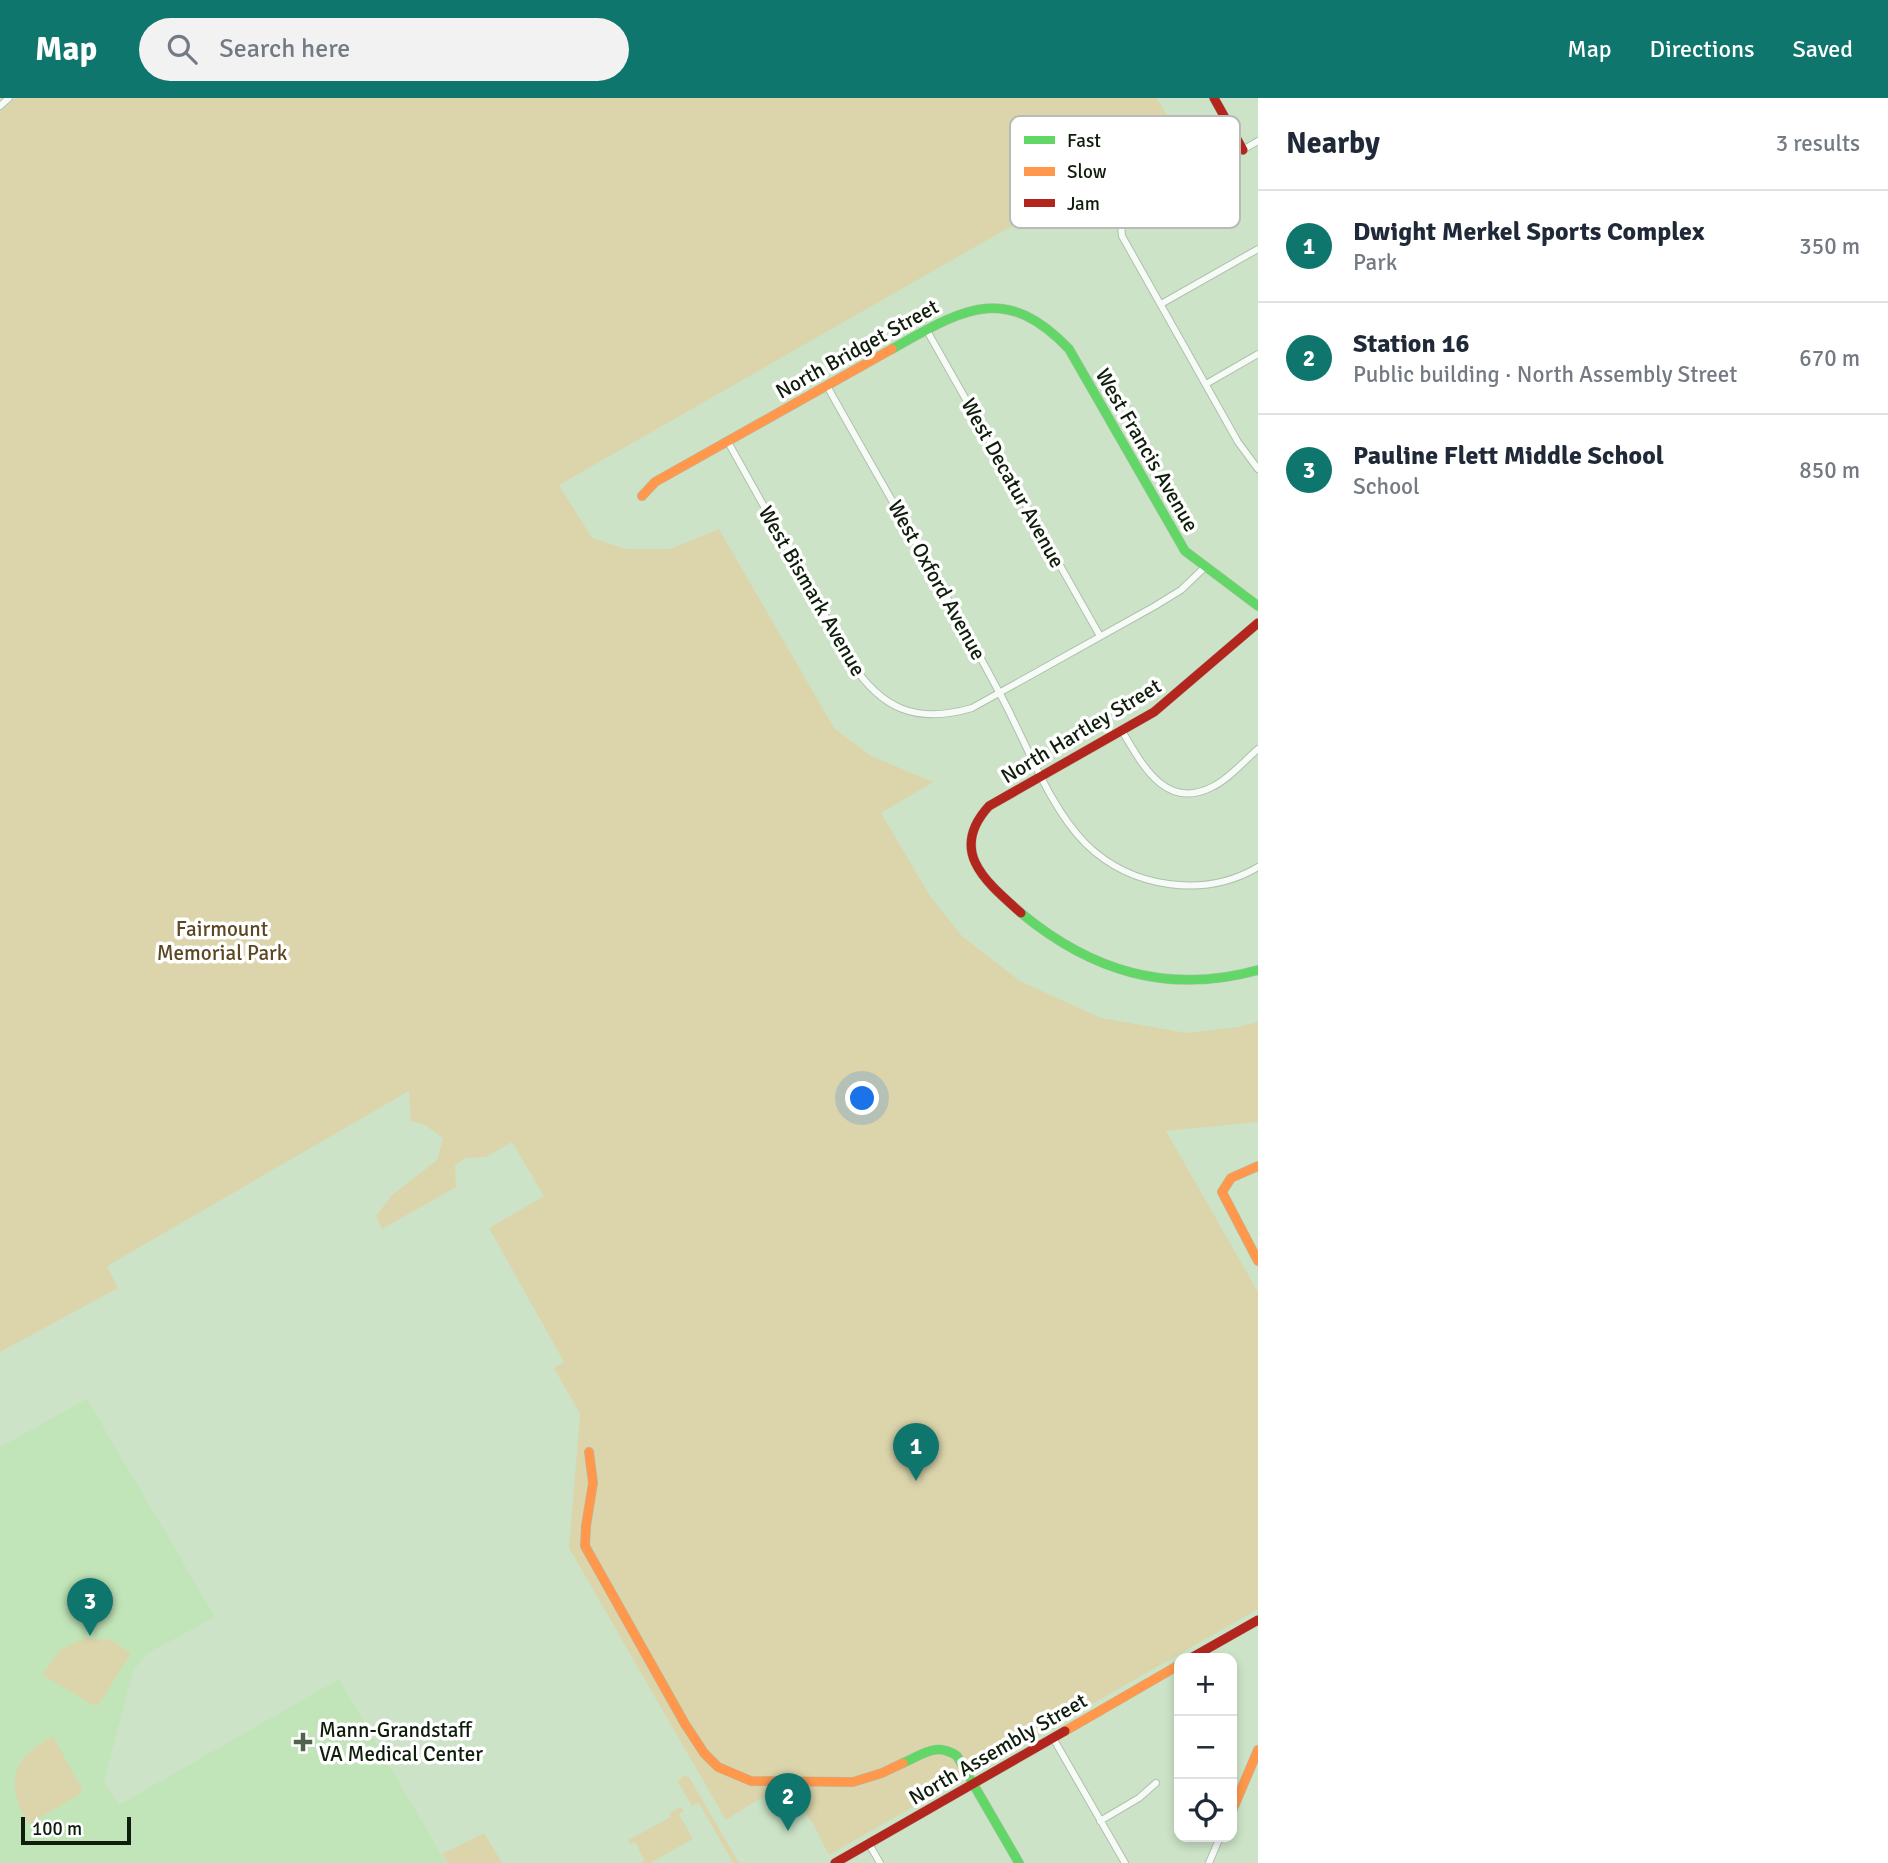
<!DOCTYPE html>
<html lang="en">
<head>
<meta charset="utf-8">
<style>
  :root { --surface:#fff; --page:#f2f2f3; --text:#1f2937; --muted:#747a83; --line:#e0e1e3; --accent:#0f766e }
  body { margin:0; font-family:Signika,sans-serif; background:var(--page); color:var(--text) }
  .controls { position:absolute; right:21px; bottom:21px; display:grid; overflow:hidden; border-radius:14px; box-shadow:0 4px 10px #0003 }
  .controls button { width:63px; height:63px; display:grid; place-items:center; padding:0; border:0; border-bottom:2px solid var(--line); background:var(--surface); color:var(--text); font:35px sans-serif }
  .scale { position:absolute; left:21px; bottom:18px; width:110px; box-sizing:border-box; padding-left:7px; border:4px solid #0e1e0b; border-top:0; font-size:19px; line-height:24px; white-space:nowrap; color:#0e1e0b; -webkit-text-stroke:5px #fff; paint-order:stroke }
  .you { position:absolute; left:863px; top:1001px; width:24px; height:24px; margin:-18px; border:5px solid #fff; border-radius:50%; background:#1a73e8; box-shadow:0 0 0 10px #1a73e833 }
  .badge { display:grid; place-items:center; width:46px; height:46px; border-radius:50%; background:var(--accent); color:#fff; font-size:23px; font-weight:700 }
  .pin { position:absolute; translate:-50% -58px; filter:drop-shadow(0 2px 4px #0008) }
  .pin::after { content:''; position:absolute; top:37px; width:24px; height:21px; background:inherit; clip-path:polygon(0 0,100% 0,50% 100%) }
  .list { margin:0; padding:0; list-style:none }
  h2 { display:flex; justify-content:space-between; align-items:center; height:91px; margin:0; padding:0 28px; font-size:30px }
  h2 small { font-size:23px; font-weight:400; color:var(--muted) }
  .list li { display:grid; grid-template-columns:46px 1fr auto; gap:21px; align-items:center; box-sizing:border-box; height:112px; padding:0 28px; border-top:2px solid var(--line) }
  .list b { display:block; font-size:26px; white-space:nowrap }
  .list p { margin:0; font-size:23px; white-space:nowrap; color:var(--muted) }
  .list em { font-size:23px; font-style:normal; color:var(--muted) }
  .icon { flex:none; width:38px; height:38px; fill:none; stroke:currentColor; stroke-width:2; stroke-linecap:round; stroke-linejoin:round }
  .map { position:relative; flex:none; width:1258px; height:1765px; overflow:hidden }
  header { display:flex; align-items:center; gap:42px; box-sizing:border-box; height:98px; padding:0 35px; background:var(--accent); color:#fff }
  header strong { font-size:33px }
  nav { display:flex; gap:38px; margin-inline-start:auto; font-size:24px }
  .search { width:490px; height:63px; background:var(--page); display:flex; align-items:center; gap:18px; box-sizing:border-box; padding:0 24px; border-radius:38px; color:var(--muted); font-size:26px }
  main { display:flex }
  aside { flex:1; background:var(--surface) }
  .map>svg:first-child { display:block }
  .built { fill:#c1e5b8 }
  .green { fill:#dcd5ac }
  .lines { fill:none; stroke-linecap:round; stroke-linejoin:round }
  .street-casing { stroke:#afc1ab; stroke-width:8 }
  .fast-casing { stroke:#afc1ab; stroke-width:10 }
  .slow-casing { stroke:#afc1ab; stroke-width:10 }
  .jam-casing { stroke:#afc1ab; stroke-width:10 }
  .street { stroke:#f7fbf7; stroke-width:6 }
  .fast { stroke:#63d668; stroke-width:9 }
  .slow { stroke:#ff974d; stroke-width:9 }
  .jam { stroke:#b3261e; stroke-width:9 }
  .poi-dot { fill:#50634d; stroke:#fff; stroke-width:2.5 }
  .labels { text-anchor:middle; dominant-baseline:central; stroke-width:7; stroke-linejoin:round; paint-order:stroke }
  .street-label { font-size:21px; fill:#0e1e0b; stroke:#fff }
  .park-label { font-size:21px; fill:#5d4722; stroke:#fff }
  .poi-label { font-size:21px; fill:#0e1e0b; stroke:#fff; text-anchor:start }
  .key { fill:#fff; stroke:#b7bcb6; stroke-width:2 }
  .key-label { font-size:19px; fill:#0e1e0b }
</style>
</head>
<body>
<header>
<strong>Map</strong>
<div class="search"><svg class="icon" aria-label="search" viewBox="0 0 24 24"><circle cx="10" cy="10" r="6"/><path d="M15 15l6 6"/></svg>Search here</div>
<nav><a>Map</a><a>Directions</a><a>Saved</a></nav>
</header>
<main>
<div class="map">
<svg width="1258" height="1765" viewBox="0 0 1258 1765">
  <rect width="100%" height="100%" fill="#cce3c7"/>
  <path class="built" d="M 87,1301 L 215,1519 L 146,1556 L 133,1573 L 104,1684 L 119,1707 L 339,1581 L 446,1765 L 0,1765 L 0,1349 Z"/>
  <path class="green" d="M 16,0 L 1157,0 L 1176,34 L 559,387 L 592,440 L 626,451 L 670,451 L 719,431 L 834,630 L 871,658 L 933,684 L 881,715 L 930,798 L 962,838 L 1020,883 L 1101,920 L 1187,935 L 1238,929 L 1258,924 L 1258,1024 L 1166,1033 L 1258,1194 L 1258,1511 L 829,1757 C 818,1737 801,1691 774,1696 C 758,1699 740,1714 726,1722 L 569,1450 L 580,1316 L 554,1270 L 564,1264 L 489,1130 L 544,1098 L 512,1044 L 486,1059 L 465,1060 L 455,1068 L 456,1089 L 382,1131 L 376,1118 L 392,1097 L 437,1062 L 443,1040 L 425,1027 L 411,1023 L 409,993 L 107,1168 L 118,1190 L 0,1254 L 0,14 Z
    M 84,1540 L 111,1542 L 131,1555 L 99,1606 L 93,1607 L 42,1577 L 60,1552 Z
    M 53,1638 L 82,1691 L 79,1697 L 28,1726 C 5,1684 11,1661 53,1638 Z
    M 683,1677 L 689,1679 L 739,1765 L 733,1765 L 699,1705 L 692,1708 L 678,1684 Z
    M 681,1709 L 684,1713 L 679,1716 L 693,1741 L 650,1765 L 642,1765 L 644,1762 L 635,1744 L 630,1746 L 628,1742 L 671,1719 L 669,1715 Z
    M 484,1735 L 502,1765 L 448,1765 L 442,1756 Z"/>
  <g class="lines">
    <g class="street-casing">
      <path id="street" d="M 0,8 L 9,0
        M 1258,43 L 1127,119 L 1121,127 L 1122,138 L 1238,344 L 1258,371
        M 1161,206 L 1258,151
        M 926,231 L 1100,538
        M 1206,286 L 1258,256
        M 827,288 C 884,390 944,491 999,594 C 1025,641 1048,708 1086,746 C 1131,790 1204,801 1258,769
        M 728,344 L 851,564 C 882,612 917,626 972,610 L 1155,508 L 1181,492 L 1204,470
        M 1122,633 C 1142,666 1165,713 1212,689 C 1229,681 1244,663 1258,651
        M 1053,1640 L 1125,1765
        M 1100,1723 L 1139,1700 L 1156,1685
        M 869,1746 L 880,1765
        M 1209,1765 L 1220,1739"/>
    </g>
    <g class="fast-casing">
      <path id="fast" d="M 892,251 C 962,212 1004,183 1069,251 L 1185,453 L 1258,508
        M 1021,815 C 1091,873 1168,897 1258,872
        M 903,1665 C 924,1656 936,1644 957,1658 L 1019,1765"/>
    </g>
    <g class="slow-casing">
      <path id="slow" d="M 642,398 L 655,384 L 892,251
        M 1258,1068 L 1231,1080 L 1222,1094 L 1258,1163
        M 589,1354 L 593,1385 L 586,1428 L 585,1448 L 685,1626 L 704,1655 L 718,1669 L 751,1683 L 853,1684 L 882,1675 L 903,1665
        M 1065,1633 L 1179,1567
        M 1232,1713 L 1258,1652"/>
    </g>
    <g class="jam-casing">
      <path id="jam" d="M 1214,0 L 1243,52
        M 1021,815 C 985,783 948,753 989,708 L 1154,614 L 1258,525
        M 1191,1560 L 1258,1522
        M 835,1765 L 1065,1633"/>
    </g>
    <use href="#street" class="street"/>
    <use href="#fast" class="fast"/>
    <use href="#slow" class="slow"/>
    <use href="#jam" class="jam"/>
  </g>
  <path class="poi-dot" d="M299.5 1633.5h7v7h7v7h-7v7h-7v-7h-7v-7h7z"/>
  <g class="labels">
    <g class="street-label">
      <text transform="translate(857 251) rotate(-29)">North Bridget Street</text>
      <text transform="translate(1147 352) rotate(60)">West Francis Avenue</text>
      <text transform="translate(1013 385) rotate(61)">West Decatur Avenue</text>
      <text transform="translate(937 482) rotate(61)">West Oxford Avenue</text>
      <text transform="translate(812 493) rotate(60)">West Bismark Avenue</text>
      <text transform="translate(1081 633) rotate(-31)">North Hartley Street</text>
      <text transform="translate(998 1651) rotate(-30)">North Assembly Street</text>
    </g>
    <g class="park-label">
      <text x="222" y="831">Fairmount<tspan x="222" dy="24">Memorial Park</tspan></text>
    </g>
    <g class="poi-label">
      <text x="319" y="1632">Mann-Grandstaff<tspan x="319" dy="24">VA Medical Center</tspan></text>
    </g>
  </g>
  <rect x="1010" y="18" width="230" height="112" rx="10" class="key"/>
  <rect x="1024" y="38" width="31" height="8" fill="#63d668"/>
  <rect x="1024" y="69" width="31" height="9" fill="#ff974d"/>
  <rect x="1024" y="101" width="31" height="8" fill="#b3261e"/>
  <g class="key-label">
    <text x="1067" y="49">Fast</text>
    <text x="1067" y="80">Slow</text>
    <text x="1067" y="112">Jam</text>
  </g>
</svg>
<div class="controls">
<button>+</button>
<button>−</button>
<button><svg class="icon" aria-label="locate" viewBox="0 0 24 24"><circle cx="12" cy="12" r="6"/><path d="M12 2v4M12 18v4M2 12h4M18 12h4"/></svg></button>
</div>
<div class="scale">100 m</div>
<div class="you"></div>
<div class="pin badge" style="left:916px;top:1383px">1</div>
<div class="pin badge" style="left:788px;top:1733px">2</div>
<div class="pin badge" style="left:90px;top:1538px">3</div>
</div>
<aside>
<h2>Nearby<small>3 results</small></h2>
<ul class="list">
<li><span class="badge">1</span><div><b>Dwight Merkel Sports Complex</b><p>Park</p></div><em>350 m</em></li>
<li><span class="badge">2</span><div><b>Station 16</b><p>Public building · North Assembly Street</p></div><em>670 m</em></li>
<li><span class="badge">3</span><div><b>Pauline Flett Middle School</b><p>School</p></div><em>850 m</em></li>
</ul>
</aside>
</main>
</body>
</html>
